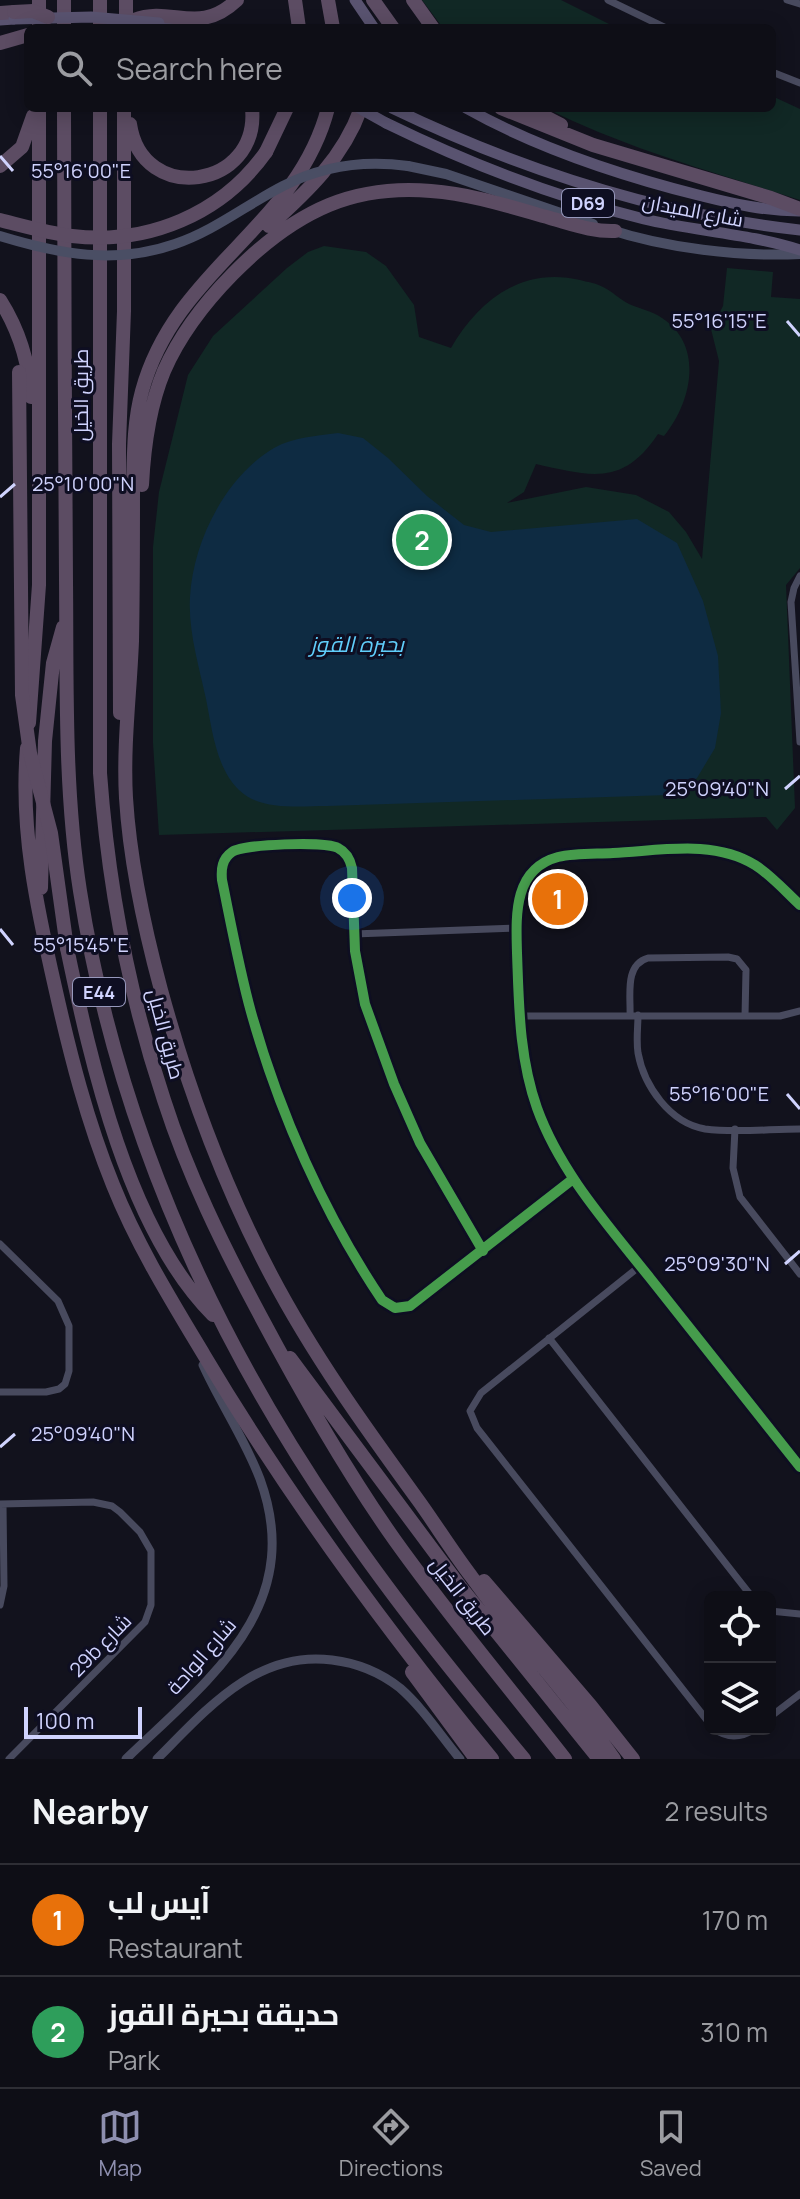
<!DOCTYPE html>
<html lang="en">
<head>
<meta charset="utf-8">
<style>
  :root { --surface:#0e0e16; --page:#17171f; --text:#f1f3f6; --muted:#9b9ca1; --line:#2e2e35; --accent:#8e8faf }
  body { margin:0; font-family:Manrope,Cairo,sans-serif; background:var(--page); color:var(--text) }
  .controls { position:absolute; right:24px; bottom:24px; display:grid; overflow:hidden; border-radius:12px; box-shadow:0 4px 20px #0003 }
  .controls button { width:72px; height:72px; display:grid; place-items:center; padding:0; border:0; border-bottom:2px solid var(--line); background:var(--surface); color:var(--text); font:40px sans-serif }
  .scale { position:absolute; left:24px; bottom:20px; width:118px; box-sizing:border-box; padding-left:8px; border:4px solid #d0d3fe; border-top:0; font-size:22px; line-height:28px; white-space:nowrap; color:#d0d3fe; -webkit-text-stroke:6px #0e0e22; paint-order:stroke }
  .you { position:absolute; left:352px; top:898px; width:28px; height:28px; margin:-20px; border:6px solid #fff; border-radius:50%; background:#1a73e8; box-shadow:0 0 0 12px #1a73e833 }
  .badge { display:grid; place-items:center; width:52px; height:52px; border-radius:50%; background:var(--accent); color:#fff; font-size:26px; font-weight:700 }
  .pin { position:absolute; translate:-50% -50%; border:4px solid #fff; box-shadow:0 2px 8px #0006 }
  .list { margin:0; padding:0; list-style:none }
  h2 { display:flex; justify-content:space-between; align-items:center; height:104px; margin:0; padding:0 32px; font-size:34px }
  h2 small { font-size:26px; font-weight:400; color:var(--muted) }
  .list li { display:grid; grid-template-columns:52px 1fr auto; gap:24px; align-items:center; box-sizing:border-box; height:112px; padding:0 32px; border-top:2px solid var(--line) }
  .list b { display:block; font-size:30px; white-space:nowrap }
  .list p { margin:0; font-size:26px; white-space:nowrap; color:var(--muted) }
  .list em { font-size:26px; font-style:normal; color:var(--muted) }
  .icon { flex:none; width:44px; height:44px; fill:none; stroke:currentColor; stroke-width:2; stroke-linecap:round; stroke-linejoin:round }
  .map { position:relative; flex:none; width:800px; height:1759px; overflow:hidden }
  .search { position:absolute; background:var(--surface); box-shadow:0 4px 20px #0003; left:24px; right:24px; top:24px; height:88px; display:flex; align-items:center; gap:20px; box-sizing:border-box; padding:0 28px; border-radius:12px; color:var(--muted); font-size:30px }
  .sheet { height:328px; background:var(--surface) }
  nav { display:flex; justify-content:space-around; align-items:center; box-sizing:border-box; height:112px; border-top:2px solid var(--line); background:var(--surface); font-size:22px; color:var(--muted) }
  nav a { display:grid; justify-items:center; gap:4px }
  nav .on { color:var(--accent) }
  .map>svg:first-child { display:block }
  .green { fill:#112825 }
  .water { fill:#0e2b42 }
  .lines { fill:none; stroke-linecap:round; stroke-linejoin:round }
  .minor { stroke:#484a5e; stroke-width:7 }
  .tertiary { stroke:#484a5e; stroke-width:9 }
  .secondary { stroke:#4a4e64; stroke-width:10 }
  .primary { stroke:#595370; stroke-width:11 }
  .motorway { stroke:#5c4c63; stroke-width:14 }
  .secondary-bridge { stroke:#4a4e64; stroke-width:10 }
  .primary-bridge { stroke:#595370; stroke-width:11 }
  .motorway-bridge { stroke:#5c4c63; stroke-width:14 }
  .cycleway-casing { stroke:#0e0e22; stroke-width:15 }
  .cycleway { stroke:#469c4c; stroke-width:10 }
  .ticks { fill:none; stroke:#d0d3fe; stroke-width:3 }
  .labels { text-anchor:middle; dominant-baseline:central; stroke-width:6; stroke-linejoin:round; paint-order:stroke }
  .shield { fill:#0e0e22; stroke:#9698bc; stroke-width:2 }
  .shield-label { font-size:18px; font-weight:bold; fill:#d0d3fe }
  .street-label { font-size:20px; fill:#d0d3fe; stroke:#0e0e22 }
  .water-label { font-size:22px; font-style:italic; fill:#60cefb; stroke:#0e0e22 }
  .ticks-label { font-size:20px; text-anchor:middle; fill:#d0d3fe; stroke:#0e0e22; stroke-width:6; stroke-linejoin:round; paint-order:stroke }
</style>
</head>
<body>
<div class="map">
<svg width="800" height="1759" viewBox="0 0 800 1759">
  <rect width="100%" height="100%" fill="#12121d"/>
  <path class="green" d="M 422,0 L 561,0 L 617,28 L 443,28 Z
    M 772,96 L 800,109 L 800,200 C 714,172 627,149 546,108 L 772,108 Z
    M 324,246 L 366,252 L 386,266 L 414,305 L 419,337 L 451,348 C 478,301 522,266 580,280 C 587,282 596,283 603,287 C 612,291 619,299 629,304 C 640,309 652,311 662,318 C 705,346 691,403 664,436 L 658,434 C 623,487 590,476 536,464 L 524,492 L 507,503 L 586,487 L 636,495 L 669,512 L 686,532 L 702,559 L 719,361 L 711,329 L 723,306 L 727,268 L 773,272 L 771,297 L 800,299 L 800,568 L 786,585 L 795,808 L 777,830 L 766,817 L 159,835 L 153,743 L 153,547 L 159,492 L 188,375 L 213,336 L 287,268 L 308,252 Z"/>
  <path class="water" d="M 338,433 L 363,438 L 388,458 L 427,496 L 464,525 L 491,532 L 637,519 L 677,543 L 703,601 L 718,656 L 721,713 L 715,748 L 697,778 L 685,788 L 668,795 L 327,806 C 299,806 260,811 239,790 C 216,768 212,729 206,699 C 199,666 188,631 190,597 C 193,542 225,477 274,448 C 293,437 317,436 338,433 Z"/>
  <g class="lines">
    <path class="minor" d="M 608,0 L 666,28
      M 787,0 L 800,4
      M 772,72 L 800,83
      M 800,576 L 794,588 L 791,602 L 800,742
      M 800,905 C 786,892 771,875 755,865 C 713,839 659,851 613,853 C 595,854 575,853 558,857 C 513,869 516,916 517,953 C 519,1005 519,1057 537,1108 C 560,1172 608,1225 650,1278 C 700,1341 750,1404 800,1467
      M 354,934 L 517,928
      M 638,1015 C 638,1027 636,1040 638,1053 C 644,1086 670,1123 705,1129 C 735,1133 770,1129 800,1129
      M 519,1016 L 780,1016 L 800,1011
      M 630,1016 C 631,996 624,965 648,958 L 728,957 L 737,959 L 746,970 L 745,1016
      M 735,1129 L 733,1168 L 740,1197 L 800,1274
      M 0,1244 L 58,1301 L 69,1326 L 69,1371 L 65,1384 L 59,1389 L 46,1392 L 0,1392
      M 483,1251 L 420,1143 L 394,1084 L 365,1004 L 355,951 L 352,868 C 350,859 346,852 338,848 C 326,841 243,844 232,852 C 222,859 221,869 222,880 C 231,924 239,968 251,1012 C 279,1112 324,1214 382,1300 L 395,1308 L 410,1306 L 573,1179
      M 640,1266 L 481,1393 L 470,1411 L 477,1428 L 710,1724
      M 549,1338 L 752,1597
      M 0,1504 L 93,1502 L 112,1506 L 120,1512 L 140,1532 L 151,1551 L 151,1605 L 145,1622 L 9,1759
      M 0,1605 L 4,1586 L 3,1504
      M 770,1611 L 800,1614
      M 770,1717 L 800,1694
      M 714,1729 C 728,1739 741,1738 755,1729"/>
    <path class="tertiary" d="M 126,1759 C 208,1680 307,1608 260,1479 C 245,1439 220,1403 203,1365
      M 157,1759 C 206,1710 256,1650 332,1660 C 357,1663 381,1673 400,1688 C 423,1708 441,1736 460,1759"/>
    <path class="secondary" d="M 408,166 L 446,174 L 593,224
      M 608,229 C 665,248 740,257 800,254"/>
    <path class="primary" d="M 355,0 L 374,28
      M 0,20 L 14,19
      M 159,23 L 188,28
      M 392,108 C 523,171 656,214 800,230
      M 466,108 C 539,149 622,176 702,196 C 734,204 766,211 799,211
      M 386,123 C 468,163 554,197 644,219 C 694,231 751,234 800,250"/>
    <path class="motorway" d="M 39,0 L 39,28
      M 100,0 L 100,28
      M 295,0 L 299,28
      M 328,0 L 333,28
      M 413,0 L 433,28
      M 0,13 L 14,12
      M 134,20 C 172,5 198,37 237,0
      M 64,28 L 64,0
      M 126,28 L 126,0
      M 0,43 L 28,35
      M 64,108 C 64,265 65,423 66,580 C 67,684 64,788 80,891 C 116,1121 208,1328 339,1519 C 396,1603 460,1681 524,1759
      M 100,108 L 100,773 C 108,883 129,995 164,1100 C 188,1175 223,1246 260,1315 C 301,1392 344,1468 394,1539 C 448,1615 508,1686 565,1759
      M 328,108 C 297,228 176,267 142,391 C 133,424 134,458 133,492 C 133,542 133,591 132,641 C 130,693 123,745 126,798 C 130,863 144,927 161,990 C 188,1089 223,1184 271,1275 C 313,1355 365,1427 418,1500 C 436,1525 452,1551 471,1576 C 516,1639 570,1695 614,1759
      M 501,108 L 593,145 L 771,198 L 800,209
      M 528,108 L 561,125
      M 130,124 C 142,206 260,189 252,108
      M 266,152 L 287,108
      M 0,166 L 22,147 L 33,116
      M 269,226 C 308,191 343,158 361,108
      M 0,300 C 19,330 29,362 31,397
      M 142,485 C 144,446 149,407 164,371 C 192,307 264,232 329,205 C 361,192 396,188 431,191 C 472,194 511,207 550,218 C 572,224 593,232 615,231
      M 120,713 L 119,444 L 124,311 L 124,108
      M 29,723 L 39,585 L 39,108
      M 27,748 C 20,830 37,908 55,987 C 70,1054 87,1121 113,1185 C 137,1245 171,1300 204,1355 C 289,1498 387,1631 492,1759
      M 41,888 L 45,741 L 53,663 L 63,627
      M 67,948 C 91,1063 128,1230 213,1315
      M 290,1358 L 462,1589 L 599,1759
      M 484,1581 L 591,1706 L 633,1759
      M 412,1672 L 476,1759"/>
    <path class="secondary-bridge" d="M 0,236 C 59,254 115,265 175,244 C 214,231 246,205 283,186 C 322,166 365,160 408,166"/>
    <path class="primary-bridge" d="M 14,19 L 91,17 L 159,23
      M 359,108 L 386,123"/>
    <path class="motorway-bridge" d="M 373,0 L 393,28
      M 14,12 L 33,11 L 48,17
      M 0,220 C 24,226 48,233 72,236 C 148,245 222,214 266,152
      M 19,372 L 22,695 L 30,753 L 51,833 L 67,948"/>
    <g class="cycleway-casing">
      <path id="cycleway" d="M 800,905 C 786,892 771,875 755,865 C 713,839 659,851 613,853 C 595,854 575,853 558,857 C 513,869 516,916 517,953 C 519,1005 519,1057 537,1108 C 560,1172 608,1225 650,1278 C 700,1341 750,1404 800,1467
        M 483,1251 L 420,1143 L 394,1084 L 365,1004 L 355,951 L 352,868 C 350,859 346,852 338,848 C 326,841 243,844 232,852 C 222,859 221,869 222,880 C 231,924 239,968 251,1012 C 279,1112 324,1214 382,1300 L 395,1308 L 410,1306 L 573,1179"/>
    </g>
    <use href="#cycleway" class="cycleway"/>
  </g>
  <path class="ticks" d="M 0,156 L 13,171M 787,321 L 800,336M 0,497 L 15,484M 785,789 L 800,776M 0,929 L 13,945M 787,1094 L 800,1109M 785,1264 L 800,1251M 0,1447 L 15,1434"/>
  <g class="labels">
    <g class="shield">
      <rect x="562" y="189" width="52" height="28" rx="6"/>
      <rect x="73" y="978" width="52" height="28" rx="6"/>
    </g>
    <g class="shield-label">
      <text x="588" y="203">D69</text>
      <text x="99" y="992">E44</text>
    </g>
    <g class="street-label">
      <text transform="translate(693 210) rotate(11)">شارع الميدان</text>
      <text transform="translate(80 395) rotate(-90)">طريق الخيل</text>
      <text transform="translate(166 1034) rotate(75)">طريق الخيل</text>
      <text transform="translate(463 1596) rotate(52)">طريق الخيل</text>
      <text transform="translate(100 1645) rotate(-46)">29b شارع</text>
      <text transform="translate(201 1656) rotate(-49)">شارع الواحة</text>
    </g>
    <g class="water-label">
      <text x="357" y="644">بحيرة القوز</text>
    </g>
  </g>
  <g class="ticks-label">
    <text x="81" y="178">55°16'00"E</text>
    <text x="719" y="328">55°16'15"E</text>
    <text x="83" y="491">25°10'00"N</text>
    <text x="717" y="796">25°09'40"N</text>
    <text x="81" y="952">55°15'45"E</text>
    <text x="719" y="1101">55°16'00"E</text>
    <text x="717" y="1271">25°09'30"N</text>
    <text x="83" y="1441">25°09'40"N</text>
  </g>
</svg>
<div class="controls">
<button><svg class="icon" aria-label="locate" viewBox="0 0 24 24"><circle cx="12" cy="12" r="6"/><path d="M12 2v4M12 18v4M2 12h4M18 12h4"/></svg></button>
<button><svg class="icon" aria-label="layers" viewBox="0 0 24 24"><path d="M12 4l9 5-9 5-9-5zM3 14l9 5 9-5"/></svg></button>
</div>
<div class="scale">100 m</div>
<div class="you"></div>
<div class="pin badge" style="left:558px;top:899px;background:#e8710a">1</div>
<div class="pin badge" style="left:422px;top:540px;background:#2e9e5b">2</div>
<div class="search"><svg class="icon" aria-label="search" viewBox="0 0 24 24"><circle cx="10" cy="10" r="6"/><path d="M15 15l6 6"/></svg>Search here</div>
</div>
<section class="sheet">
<h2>Nearby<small>2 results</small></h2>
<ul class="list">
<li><span class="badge" style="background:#e8710a">1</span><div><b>آيس لب</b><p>Restaurant</p></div><em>170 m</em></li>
<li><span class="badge" style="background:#2e9e5b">2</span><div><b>حديقة بحيرة القوز</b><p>Park</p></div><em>310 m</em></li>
</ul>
</section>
<nav>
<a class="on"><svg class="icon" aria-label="map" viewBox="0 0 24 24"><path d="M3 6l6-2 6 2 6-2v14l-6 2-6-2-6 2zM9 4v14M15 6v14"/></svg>Map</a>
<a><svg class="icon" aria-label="directions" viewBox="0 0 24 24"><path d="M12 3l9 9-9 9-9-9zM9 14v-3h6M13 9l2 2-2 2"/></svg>Directions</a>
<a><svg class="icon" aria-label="saved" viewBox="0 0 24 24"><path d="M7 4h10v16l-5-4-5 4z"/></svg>Saved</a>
</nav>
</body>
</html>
